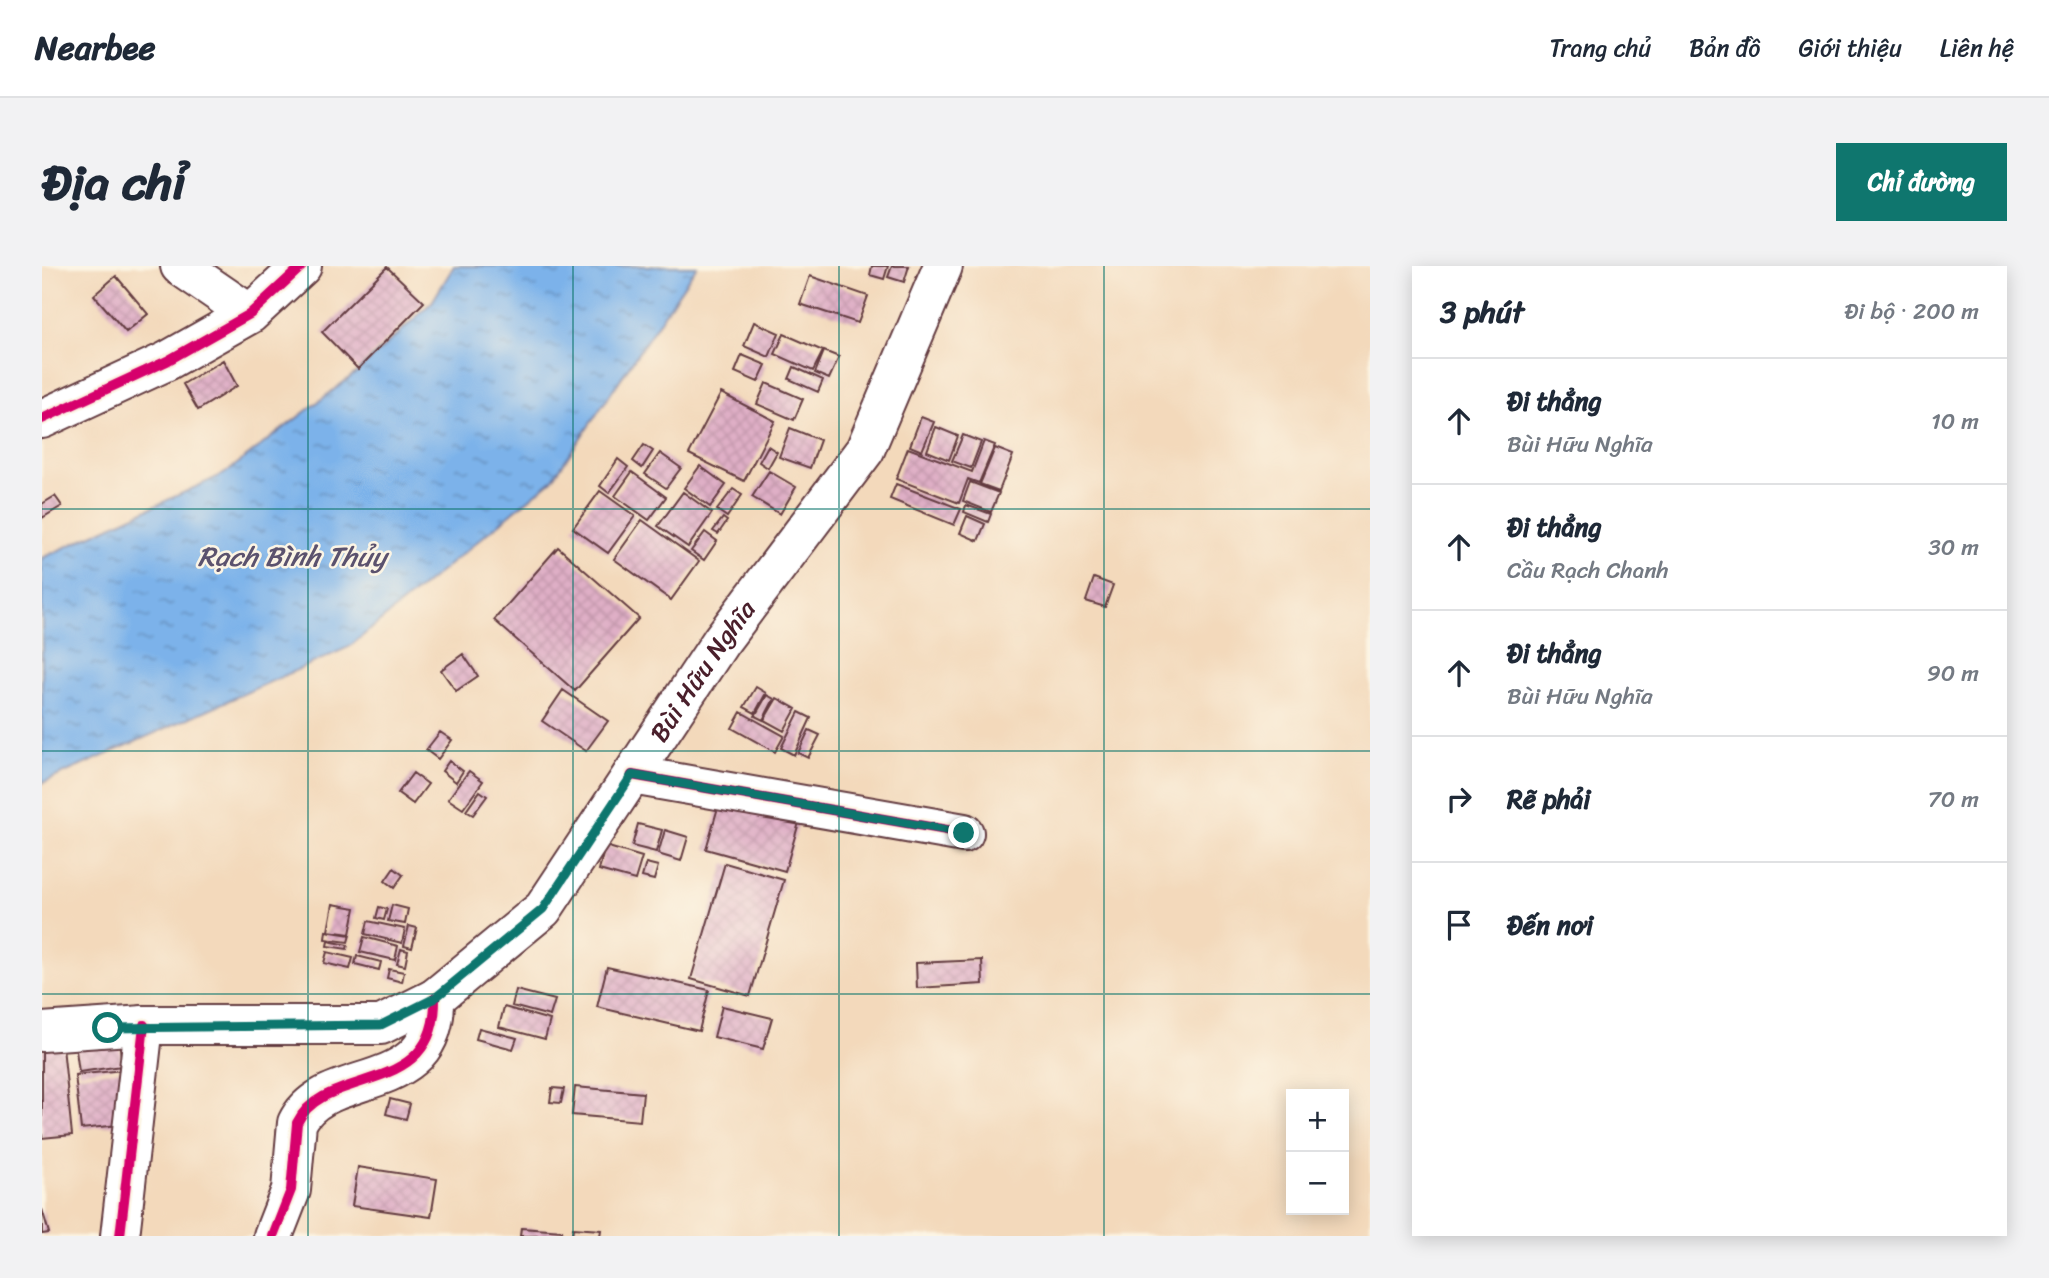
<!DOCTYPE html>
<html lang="vi">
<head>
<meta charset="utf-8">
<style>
  :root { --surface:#fff; --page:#f2f2f3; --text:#1f2937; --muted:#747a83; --line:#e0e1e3; --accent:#0f766e }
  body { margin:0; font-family:Sriracha,sans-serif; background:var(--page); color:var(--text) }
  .controls { position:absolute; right:21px; bottom:21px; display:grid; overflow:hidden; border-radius:0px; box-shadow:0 4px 18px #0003 }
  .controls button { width:63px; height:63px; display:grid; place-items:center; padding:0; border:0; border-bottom:2px solid var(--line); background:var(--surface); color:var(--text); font:35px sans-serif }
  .stop { position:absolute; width:21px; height:21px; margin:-16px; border:5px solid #0f766e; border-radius:50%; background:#fff }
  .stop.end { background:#0f766e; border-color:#fff; box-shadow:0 2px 7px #0008 }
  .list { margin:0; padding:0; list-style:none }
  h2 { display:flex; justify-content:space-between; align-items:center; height:91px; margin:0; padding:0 28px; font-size:30px }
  h2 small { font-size:23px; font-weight:400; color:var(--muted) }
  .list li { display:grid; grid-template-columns:46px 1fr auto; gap:21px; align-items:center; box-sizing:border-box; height:126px; padding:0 28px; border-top:2px solid var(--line) }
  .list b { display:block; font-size:26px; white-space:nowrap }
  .list p { margin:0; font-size:23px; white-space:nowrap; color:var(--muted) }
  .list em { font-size:23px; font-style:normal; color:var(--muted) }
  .icon { flex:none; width:38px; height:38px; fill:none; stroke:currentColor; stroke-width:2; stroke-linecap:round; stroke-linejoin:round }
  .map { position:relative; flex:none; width:1328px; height:970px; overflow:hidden; border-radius:0px }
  header { display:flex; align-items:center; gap:42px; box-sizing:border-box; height:98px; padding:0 35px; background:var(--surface); border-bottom:2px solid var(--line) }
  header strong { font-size:33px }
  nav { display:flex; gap:38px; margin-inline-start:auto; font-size:24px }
  .intro { display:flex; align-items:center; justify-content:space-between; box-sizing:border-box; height:168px; padding:0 42px }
  h1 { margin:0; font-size:49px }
  .button { padding:18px 32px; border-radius:0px; background:var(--accent); color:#fff; font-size:24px; font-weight:700 }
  main { display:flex; gap:42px; padding:0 42px }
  aside { flex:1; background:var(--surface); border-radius:0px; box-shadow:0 4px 18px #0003 }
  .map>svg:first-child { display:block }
  .water { fill:url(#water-ripples); stroke:#62688a; stroke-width:2 }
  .building { fill:url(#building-cross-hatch) }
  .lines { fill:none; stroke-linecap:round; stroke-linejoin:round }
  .minor-casing { stroke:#633b41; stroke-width:42 }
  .major-casing { stroke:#633b41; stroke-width:42 }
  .minor { stroke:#fff; stroke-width:38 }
  .major { stroke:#fff; stroke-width:38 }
  .cycleway-casing { stroke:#fcf5e5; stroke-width:15 }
  .cycleway { stroke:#d6006c; stroke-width:10 }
  .route { stroke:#0f766e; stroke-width:9 }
  .grid { fill:none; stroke:#0f766e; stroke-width:2; stroke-opacity:0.55 }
  .labels { text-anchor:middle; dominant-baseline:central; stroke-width:5; stroke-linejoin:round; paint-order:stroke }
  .street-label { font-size:26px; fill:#4a1f2b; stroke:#fcf5e5 }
  .water-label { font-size:28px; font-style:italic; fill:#5b526e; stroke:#fcf5e5 }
</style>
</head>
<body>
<header>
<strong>Nearbee</strong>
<nav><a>Trang chủ</a><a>Bản đồ</a><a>Giới thiệu</a><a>Liên hệ</a></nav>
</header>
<div class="intro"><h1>Địa chỉ</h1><a class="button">Chỉ đường</a></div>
<main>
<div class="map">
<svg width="1328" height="970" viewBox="0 0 1328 970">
  <defs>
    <pattern id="water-ripples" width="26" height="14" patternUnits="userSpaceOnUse" patternTransform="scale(1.75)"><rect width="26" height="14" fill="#7bb2ea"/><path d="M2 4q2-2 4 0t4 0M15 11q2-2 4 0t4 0" fill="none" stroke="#6790be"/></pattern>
    <pattern id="building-cross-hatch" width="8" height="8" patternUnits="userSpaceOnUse" patternTransform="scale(1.75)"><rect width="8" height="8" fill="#dfafc6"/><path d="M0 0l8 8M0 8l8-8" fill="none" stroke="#c196aa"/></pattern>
  </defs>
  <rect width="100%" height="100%" fill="#fcf5e5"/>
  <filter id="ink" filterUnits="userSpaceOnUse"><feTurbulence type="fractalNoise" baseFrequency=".0143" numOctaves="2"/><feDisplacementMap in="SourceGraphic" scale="14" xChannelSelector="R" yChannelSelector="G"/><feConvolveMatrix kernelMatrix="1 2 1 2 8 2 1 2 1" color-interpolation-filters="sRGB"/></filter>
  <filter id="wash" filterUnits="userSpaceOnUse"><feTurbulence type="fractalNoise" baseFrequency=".00686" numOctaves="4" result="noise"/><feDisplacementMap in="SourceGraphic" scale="28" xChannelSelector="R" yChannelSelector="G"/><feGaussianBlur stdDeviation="1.57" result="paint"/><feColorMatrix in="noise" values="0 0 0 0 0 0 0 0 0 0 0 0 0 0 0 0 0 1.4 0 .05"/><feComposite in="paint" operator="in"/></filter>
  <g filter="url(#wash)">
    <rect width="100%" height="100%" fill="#f3d9bb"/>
    <path class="water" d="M 412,0 L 655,0 L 510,214 L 307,381 L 0,517 L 0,292 L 182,208 L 315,106 L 390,36 Z"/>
    <g id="blocks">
      <path class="building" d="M 830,0 L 846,0 L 842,13 L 828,9 Z
        M 850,0 L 867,0 L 862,16 L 846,11 Z
        M 345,1 L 382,36 L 316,103 L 280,66 Z
        M 74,10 L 106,48 L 84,66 L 52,29 Z
        M 768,10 L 826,30 L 816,57 L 758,38 Z
        M 712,56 L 737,67 L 727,91 L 702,80 Z
        M 742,68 L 781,85 L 771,105 L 733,88 Z
        M 782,85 L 797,91 L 787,113 L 773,107 Z
        M 700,89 L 724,99 L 716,116 L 693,106 Z
        M 181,94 L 195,120 L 156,144 L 141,118 Z
        M 752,101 L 781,114 L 776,126 L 747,113 Z
        M 724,117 L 761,133 L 752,154 L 715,138 Z
        M 679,127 L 733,155 L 702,215 L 647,188 Z
        M 879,151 L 892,156 L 880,185 L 868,180 Z
        M 894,161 L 916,170 L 907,194 L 885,185 Z
        M 748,162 L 778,174 L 768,202 L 737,191 Z
        M 921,169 L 939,176 L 929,202 L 910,195 Z
        M 942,175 L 953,179 L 937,217 L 926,213 L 917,237 L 854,213 L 866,182 L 930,206 Z
        M 602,179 L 611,185 L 600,202 L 591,195 Z
        M 726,180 L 735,186 L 726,202 L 717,196 Z
        M 953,182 L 971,189 L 957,225 L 938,218 Z
        M 618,187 L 639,202 L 624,222 L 603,208 Z
        M 576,193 L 586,201 L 567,227 L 558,220 Z
        M 658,200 L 684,219 L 668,241 L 642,222 Z
        M 727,205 L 754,221 L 738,248 L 710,231 Z
        M 590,206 L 624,231 L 607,254 L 573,230 Z
        M 928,216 L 957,227 L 949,246 L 921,235 Z
        M 854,218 L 919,243 L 912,259 L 848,233 Z
        M 691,223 L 700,229 L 685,251 L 675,244 Z
        M 558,225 L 593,250 L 566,287 L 531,262 Z
        M 641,226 L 670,247 L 646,281 L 616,260 Z
        M 13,230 L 20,240 L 0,252 L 0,238 Z
        M 924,239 L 949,248 L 946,256 L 922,246 Z
        M 925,250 L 943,258 L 936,275 L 918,267 Z
        M 681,252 L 685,255 L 676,268 L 671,265 Z
        M 600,254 L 657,295 L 629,334 L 572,293 Z
        M 663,266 L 675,275 L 662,294 L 649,285 Z
        M 516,281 L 597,352 L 533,425 L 452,354 Z
        M 1052,312 L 1071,319 L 1063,341 L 1044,335 Z
        M 421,388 L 436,410 L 414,425 L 399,404 Z
        M 714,421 L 724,427 L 713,447 L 702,441 Z
        M 521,424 L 566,455 L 544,485 L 500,455 Z
        M 725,429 L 732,433 L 721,454 L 713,450 Z
        M 735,432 L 754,443 L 742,465 L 722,454 Z
        M 699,446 L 742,470 L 733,486 L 690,462 Z
        M 757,446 L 769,452 L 752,489 L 739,482 Z
        M 767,464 L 778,469 L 766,492 L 756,487 Z
        M 398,466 L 410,474 L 396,493 L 384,484 Z
        M 407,495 L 421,505 L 414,516 L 400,505 Z
        M 427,505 L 441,515 L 421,543 L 406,533 Z
        M 371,507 L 386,518 L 371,538 L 356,527 Z
        M 438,525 L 445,530 L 431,549 L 424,545 Z
        M 679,531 L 758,553 L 743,605 L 664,583 Z
        M 596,558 L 620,564 L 614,586 L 590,580 Z
        M 623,564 L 646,571 L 639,595 L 616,588 Z
        M 563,580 L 600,591 L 593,614 L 557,604 Z
        M 604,597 L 616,600 L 612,614 L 600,611 Z
        M 683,597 L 742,614 L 708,730 L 649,713 Z
        M 352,602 L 361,609 L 352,622 L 343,615 Z
        M 291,638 L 313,642 L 308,668 L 286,665 Z
        M 350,639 L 366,643 L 363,658 L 346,655 Z
        M 337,641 L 345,643 L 342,654 L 334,652 Z
        M 326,655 L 363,663 L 360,677 L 323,668 Z
        M 367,660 L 375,662 L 370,682 L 362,680 Z
        M 284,665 L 308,669 L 306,676 L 283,673 Z
        M 322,671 L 356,680 L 353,694 L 318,686 Z
        M 286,675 L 306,679 L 305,683 L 285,680 Z
        M 359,683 L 366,685 L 363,700 L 355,698 Z
        M 285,686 L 311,692 L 308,703 L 282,697 Z
        M 315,690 L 339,696 L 337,704 L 313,698 Z
        M 940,694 L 941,718 L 875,722 L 874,697 Z
        M 565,701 L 667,724 L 657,765 L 555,741 Z
        M 347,703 L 362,706 L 360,716 L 345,712 Z
        M 474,724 L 513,734 L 508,750 L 470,740 Z
        M 680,740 L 730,752 L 721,783 L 672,771 Z
        M 462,741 L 508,754 L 503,773 L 457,761 Z
        M 437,762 L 475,772 L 471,783 L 434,773 Z
        M 77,773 L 80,800 L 37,806 L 33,777 Z
        M 21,781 L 30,869 L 0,872 L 0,783 Z
        M 81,804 L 86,858 L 39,863 L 33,809 Z
        M 533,821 L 601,827 L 598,855 L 530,849 Z
        M 510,822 L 522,823 L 519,837 L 508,836 Z
        M 348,833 L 368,838 L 364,853 L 344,848 Z
        M 316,901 L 395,913 L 389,951 L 310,940 Z
        M 0,943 L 7,967 L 0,968 Z
        M 479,962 L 520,965 L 519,970 L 478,970 Z
        M 531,962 L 559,964 L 558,970 L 530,970 Z"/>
    </g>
  </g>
  <g filter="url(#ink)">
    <use href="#blocks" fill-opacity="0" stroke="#633b41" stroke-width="2"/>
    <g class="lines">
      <g class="minor-casing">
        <path id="minor" d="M 138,0 L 208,48
          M 0,153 L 125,95 L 208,48 L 260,0
          M 590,509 L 922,567
          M 78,970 L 102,759
          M 231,970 L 249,924 L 255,857 C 283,798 395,834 393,732"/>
      </g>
      <g class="major-casing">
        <g id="major">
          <path id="s1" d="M 0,766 L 102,759 L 339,759 L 393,732 L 501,643 L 679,375 L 823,184 L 901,0"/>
        </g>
      </g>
      <use href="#minor" class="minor"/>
      <use href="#major" class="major"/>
      <g class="cycleway-casing">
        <path id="cycleway" d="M 0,153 L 125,95 L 208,48 L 260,0
          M 590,509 L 922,567
          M 78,970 L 102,759
          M 231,970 L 249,924 L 255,857 C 283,798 395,834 393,732"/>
      </g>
      <use href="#cycleway" class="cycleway"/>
    </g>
  </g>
  <g class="lines" filter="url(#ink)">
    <path class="route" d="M 66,762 L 339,759 L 393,732 L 501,643 L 590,509 L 922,567"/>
  </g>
  <path class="grid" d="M 266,0 L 266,970M 531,0 L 531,970M 797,0 L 797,970M 1062,0 L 1062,970M 0,243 L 1328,243M 0,485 L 1328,485M 0,728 L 1328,728"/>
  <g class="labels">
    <g class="street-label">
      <text stroke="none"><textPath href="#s1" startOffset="826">Bùi Hữu Nghĩa</textPath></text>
    </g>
    <g class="water-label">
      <text x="250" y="290">Rạch Bình Thủy</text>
    </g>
  </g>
</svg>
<div class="controls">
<button>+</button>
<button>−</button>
</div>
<div class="stop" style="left:66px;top:762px"></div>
<div class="stop end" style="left:922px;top:567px"></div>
</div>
<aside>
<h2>3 phút<small>Đi bộ · 200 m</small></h2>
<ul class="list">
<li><svg class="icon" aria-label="ahead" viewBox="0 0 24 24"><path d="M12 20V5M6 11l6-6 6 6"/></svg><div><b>Đi thẳng</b><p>Bùi Hữu Nghĩa</p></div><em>10 m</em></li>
<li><svg class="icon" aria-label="ahead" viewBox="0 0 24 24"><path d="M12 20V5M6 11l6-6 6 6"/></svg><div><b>Đi thẳng</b><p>Cầu Rạch Chanh</p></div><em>30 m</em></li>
<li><svg class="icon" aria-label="ahead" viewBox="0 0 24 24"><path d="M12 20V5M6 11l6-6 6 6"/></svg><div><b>Đi thẳng</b><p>Bùi Hữu Nghĩa</p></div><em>90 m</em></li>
<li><svg class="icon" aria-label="right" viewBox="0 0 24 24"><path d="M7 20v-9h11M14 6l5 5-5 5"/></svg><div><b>Rẽ phải</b></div><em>70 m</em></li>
<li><svg class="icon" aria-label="arrive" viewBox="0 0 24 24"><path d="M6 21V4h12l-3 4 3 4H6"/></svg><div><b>Đến nơi</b></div></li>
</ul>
</aside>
</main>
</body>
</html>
